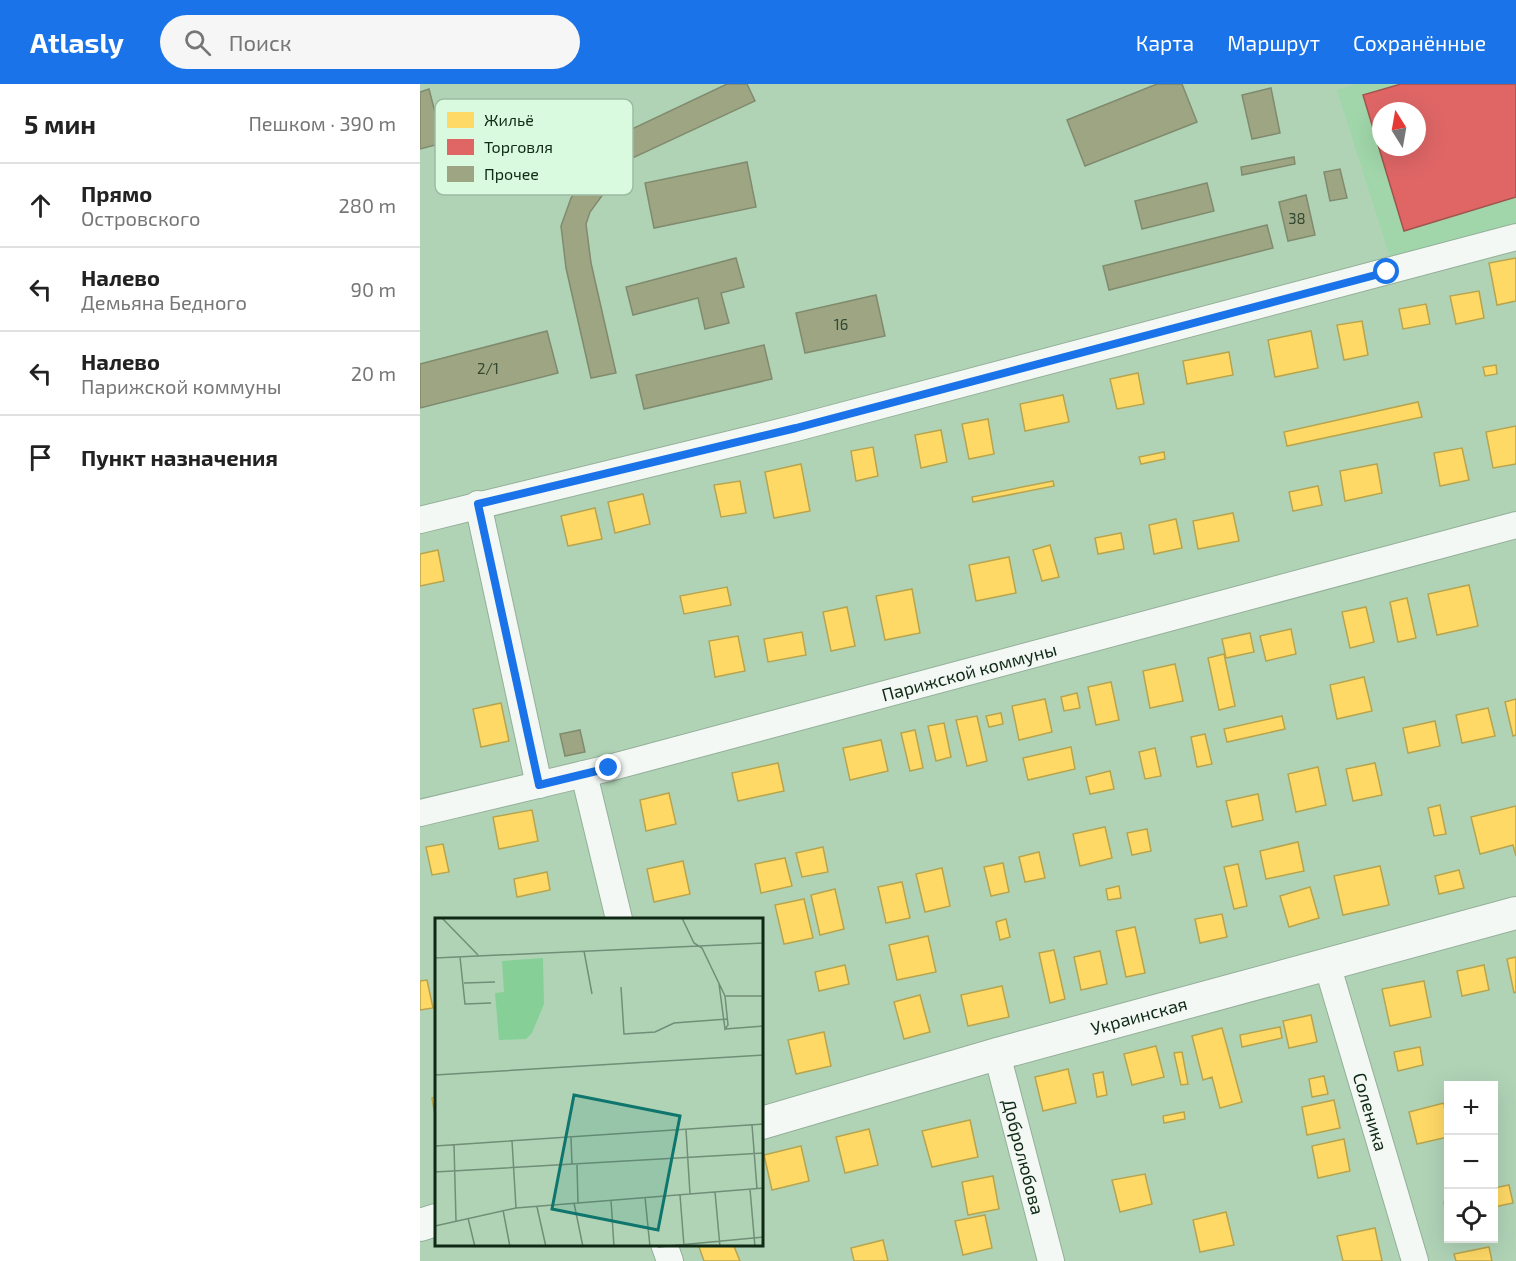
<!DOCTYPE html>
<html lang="ru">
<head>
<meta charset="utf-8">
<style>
  :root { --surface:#fff; --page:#f6f6f6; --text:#222; --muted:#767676; --line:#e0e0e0; --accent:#1a73e8 }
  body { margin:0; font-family:"Exo 2",sans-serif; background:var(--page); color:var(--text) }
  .controls { position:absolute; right:18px; bottom:18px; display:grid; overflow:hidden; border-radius:0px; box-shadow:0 6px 24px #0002 }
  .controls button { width:54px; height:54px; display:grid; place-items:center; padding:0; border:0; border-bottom:2px solid var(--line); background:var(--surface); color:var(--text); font:30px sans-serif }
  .compass { position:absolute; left:952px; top:18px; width:54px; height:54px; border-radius:50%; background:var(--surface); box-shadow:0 6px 24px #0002; rotate:349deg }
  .stop { position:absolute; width:18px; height:18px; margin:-14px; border:4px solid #1a73e8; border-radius:50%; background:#fff }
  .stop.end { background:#1a73e8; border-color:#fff; box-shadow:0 2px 6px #0008 }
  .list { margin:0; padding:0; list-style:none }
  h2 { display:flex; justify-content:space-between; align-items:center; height:78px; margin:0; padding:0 24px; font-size:26px }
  h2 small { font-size:20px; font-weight:400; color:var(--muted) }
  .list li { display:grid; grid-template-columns:39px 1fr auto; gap:18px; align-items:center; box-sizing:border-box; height:84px; padding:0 24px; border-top:2px solid var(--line) }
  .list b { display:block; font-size:22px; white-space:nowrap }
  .list p { margin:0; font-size:20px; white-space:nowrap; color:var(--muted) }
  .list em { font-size:20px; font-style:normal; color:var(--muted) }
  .icon { flex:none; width:33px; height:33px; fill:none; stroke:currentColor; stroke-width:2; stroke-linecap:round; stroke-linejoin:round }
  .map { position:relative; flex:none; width:1096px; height:1177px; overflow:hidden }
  header { display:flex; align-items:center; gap:36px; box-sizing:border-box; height:84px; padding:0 30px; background:var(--accent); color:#fff }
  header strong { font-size:28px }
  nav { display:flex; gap:33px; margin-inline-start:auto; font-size:21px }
  .search { width:420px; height:54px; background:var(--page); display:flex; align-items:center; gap:15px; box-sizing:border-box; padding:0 21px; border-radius:33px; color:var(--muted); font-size:22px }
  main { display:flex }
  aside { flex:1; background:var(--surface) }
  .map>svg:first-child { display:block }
  .built { fill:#a0d6a9; fill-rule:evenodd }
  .homes { fill:#ffd966; stroke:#b7a44e; stroke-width:1.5 }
  .shops { fill:#e06666; stroke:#a1544e; stroke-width:1.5; fill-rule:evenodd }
  .building { fill:#9da583; stroke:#808b6e; stroke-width:1.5 }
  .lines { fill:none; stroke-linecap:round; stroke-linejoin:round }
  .minor-casing { stroke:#94af99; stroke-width:28 }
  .tertiary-casing { stroke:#94af99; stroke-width:34 }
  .minor { stroke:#f3f8f4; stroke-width:26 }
  .tertiary { stroke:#f3f8f4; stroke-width:32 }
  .route { stroke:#1a73e8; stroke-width:8 }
  .labels { text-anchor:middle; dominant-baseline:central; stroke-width:6; stroke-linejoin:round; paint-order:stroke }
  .number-label { font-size:15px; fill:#324830 }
  .street-label { font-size:18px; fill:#0f2915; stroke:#dafadf }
  .inset-road { fill:none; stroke:#708f76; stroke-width:1.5 }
  .view { fill:#0f766e; fill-opacity:0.15; stroke:#0f766e; stroke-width:3 }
  .inset-edge { fill:none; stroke:#0f2915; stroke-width:3 }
  .key { fill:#dafadf; stroke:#9dbba2; stroke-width:1.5 }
  .key-label { font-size:16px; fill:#0f2915 }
</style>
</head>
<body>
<header>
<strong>Atlasly</strong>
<div class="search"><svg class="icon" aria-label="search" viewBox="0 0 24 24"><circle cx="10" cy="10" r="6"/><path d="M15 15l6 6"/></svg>Поиск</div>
<nav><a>Карта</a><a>Маршрут</a><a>Сохранённые</a></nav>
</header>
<main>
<aside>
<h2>5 мин<small>Пешком · 390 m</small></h2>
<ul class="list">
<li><svg class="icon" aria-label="ahead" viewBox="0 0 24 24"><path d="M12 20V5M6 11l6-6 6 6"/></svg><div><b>Прямо</b><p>Островского</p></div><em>280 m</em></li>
<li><svg class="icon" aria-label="left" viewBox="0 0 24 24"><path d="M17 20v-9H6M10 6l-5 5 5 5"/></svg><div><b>Налево</b><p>Демьяна Бедного</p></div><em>90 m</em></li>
<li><svg class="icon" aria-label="left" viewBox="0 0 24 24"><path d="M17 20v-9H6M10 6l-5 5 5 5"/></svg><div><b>Налево</b><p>Парижской коммуны</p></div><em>20 m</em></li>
<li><svg class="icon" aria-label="arrive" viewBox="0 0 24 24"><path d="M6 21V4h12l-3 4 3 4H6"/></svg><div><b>Пункт назначения</b></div></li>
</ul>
</aside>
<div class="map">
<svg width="1096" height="1177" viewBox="0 0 1096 1177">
  <rect width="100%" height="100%" fill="#b0d3b6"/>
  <path class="built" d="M 936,0 L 1096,0 L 1096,140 L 970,173 L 917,6 ZM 961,27 L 997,27 L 997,63 L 961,63 Z"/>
  <path class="homes" d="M 1096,174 L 1096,217 L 1077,221 L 1069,179 Z
    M 1059,207 L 1064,234 L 1036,240 L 1030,212 Z
    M 1006,220 L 1010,240 L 983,245 L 979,225 Z
    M 942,237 L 948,271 L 924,276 L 917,241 Z
    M 891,247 L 898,284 L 855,293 L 848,256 Z
    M 809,268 L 813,291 L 767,300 L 763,277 Z
    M 1076,281 L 1077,290 L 1065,292 L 1063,283 Z
    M 718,289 L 724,320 L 697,325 L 690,295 Z
    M 643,311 L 649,338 L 605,347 L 600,320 Z
    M 998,318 L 1002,333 L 867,362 L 864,348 Z
    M 568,335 L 574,370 L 549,375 L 542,340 Z
    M 1096,342 L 1096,380 L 1073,384 L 1066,348 Z
    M 521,346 L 527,378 L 501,384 L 495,351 Z
    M 453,363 L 458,392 L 436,397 L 431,367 Z
    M 1042,364 L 1049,396 L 1020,402 L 1014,369 Z
    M 744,368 L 745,375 L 721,380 L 719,373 Z
    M 381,380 L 390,427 L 354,434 L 345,388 Z
    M 957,380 L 962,409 L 925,417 L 920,387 Z
    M 320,397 L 326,429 L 301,433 L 294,401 Z
    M 633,397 L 634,402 L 553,418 L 552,413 Z
    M 898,402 L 902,421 L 873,427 L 869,408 Z
    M 223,410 L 230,440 L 195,449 L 188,418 Z
    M 175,424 L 182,455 L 148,462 L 141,432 Z
    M 813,429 L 819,457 L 778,465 L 773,437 Z
    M 756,435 L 762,464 L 734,470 L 729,441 Z
    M 701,449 L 704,465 L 678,470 L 675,454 Z
    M 630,461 L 639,493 L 622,497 L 613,466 Z
    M 18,466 L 24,497 L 0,502 L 0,470 Z
    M 589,473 L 596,509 L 556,517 L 549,481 Z
    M 1049,501 L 1058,542 L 1017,551 L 1008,510 Z
    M 307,503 L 311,521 L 264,530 L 260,512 Z
    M 492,505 L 500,549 L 465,556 L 456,512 Z
    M 987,514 L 996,554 L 978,558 L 970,518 Z
    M 427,523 L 435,562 L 411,567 L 403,528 Z
    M 946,523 L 954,558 L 930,564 L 922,528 Z
    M 871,545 L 876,570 L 846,577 L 840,552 Z
    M 382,548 L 386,571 L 348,578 L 344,555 Z
    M 830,549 L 834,568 L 806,574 L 802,555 Z
    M 318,552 L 325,587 L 295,593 L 289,557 Z
    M 804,570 L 815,622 L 799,626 L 788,574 Z
    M 755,580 L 763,617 L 730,624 L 723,587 Z
    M 944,593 L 952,627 L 917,635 L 910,601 Z
    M 691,598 L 699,636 L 676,641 L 668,603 Z
    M 657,609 L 660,624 L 644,627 L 641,613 Z
    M 625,615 L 632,648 L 599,656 L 592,622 Z
    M 1096,615 L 1096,651 L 1093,652 L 1085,618 Z
    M 81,619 L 89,657 L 61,663 L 53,625 Z
    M 1068,624 L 1075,652 L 1042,659 L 1036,631 Z
    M 581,629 L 583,640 L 569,643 L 566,632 Z
    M 557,632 L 567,677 L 547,682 L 536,636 Z
    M 862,632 L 865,645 L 807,658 L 804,645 Z
    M 1015,637 L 1020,662 L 988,669 L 983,644 Z
    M 524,639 L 531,673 L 516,677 L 508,642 Z
    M 495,646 L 503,684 L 490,687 L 481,649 Z
    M 785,650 L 792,680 L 777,683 L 771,653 Z
    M 461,656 L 468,687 L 430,696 L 423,664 Z
    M 651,663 L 655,685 L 608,696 L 603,674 Z
    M 735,664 L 741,692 L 725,695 L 719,668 Z
    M 358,679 L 364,707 L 318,717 L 312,689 Z
    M 955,679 L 962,711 L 933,717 L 926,685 Z
    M 898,683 L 906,721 L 876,728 L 868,690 Z
    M 690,687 L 694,705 L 670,710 L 666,693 Z
    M 249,709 L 256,740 L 226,747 L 220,716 Z
    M 838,710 L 843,736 L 812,743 L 806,717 Z
    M 1020,721 L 1026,750 L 1014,752 L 1008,724 Z
    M 1096,722 L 1096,772 L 1093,761 L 1060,770 L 1051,733 Z
    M 112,726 L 118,757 L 79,765 L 73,733 Z
    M 685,743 L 692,774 L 660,782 L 653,750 Z
    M 727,745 L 731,767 L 712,771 L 707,749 Z
    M 878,758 L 884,787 L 846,795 L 840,767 Z
    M 23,760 L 29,788 L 12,791 L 6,763 Z
    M 403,763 L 408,788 L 382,793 L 376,769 Z
    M 619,768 L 625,794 L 605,798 L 599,773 Z
    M 365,774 L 372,802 L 341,809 L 335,780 Z
    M 263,777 L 270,810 L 234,818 L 227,785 Z
    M 583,779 L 589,808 L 571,812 L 564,783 Z
    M 818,780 L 827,822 L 814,825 L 804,783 Z
    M 960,782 L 969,821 L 923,831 L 914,792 Z
    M 522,784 L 530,822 L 505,828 L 496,790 Z
    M 1039,786 L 1044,804 L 1019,810 L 1015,792 Z
    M 127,788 L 130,806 L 97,813 L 94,795 Z
    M 482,798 L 490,834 L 466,839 L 458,803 Z
    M 699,802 L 701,814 L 688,816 L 686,805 Z
    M 890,803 L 899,834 L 869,843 L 860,812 Z
    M 415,805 L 424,845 L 400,851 L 391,811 Z
    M 384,815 L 393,854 L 364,860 L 355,821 Z
    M 802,830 L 807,853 L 780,859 L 775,835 Z
    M 586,835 L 590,853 L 580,856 L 576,838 Z
    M 715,843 L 725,889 L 706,893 L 696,847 Z
    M 508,852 L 516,888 L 477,896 L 469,861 Z
    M 634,866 L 645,915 L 630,919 L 619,869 Z
    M 680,867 L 687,900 L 661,906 L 654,873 Z
    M 1096,873 L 1096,908 L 1094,909 L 1087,875 Z
    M 425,881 L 429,900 L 399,907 L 395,888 Z
    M 1064,881 L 1069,906 L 1042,912 L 1037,887 Z
    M 7,896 L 13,924 L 0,926 L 0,897 Z
    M 1004,897 L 1011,933 L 970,942 L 962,905 Z
    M 582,902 L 589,933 L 548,942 L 541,911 Z
    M 500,911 L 510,948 L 484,955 L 474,918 Z
    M 891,931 L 897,958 L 869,964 L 863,937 Z
    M 860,943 L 862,954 L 822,963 L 820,951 Z
    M 802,944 L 822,1018 L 800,1024 L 792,993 L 783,996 L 772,952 Z
    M 404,948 L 411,982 L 376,990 L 368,956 Z
    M 736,962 L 744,993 L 712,1001 L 704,970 Z
    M 1000,963 L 1003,981 L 978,987 L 974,968 Z
    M 762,968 L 768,1000 L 761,1001 L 754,969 Z
    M 648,985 L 656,1019 L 623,1027 L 615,993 Z
    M 683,988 L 687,1011 L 677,1013 L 673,990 Z
    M 904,992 L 908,1010 L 892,1013 L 889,995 Z
    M 16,1013 L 16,1038 L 12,1014 Z
    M 914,1016 L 920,1044 L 887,1051 L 882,1023 Z
    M 1024,1019 L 1028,1053 L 997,1060 L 989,1028 Z
    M 764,1028 L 765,1035 L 744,1039 L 743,1032 Z
    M 550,1036 L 558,1073 L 512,1083 L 502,1047 Z
    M 449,1045 L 458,1081 L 425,1089 L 416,1053 Z
    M 924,1055 L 930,1087 L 898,1094 L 892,1062 Z
    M 381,1062 L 389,1097 L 352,1106 L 344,1071 Z
    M 725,1090 L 732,1120 L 700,1128 L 692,1096 Z
    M 573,1092 L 579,1125 L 548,1131 L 542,1098 Z
    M 1089,1101 L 1093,1119 L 1074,1123 L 1074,1104 Z
    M 1028,1117 L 1028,1140 L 1024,1118 Z
    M 806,1128 L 814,1161 L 780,1168 L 773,1136 Z
    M 565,1131 L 572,1164 L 543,1171 L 535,1137 Z
    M 955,1144 L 962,1177 L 923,1177 L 917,1152 Z
    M 463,1156 L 468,1177 L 434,1177 L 431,1164 Z
    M 278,1160 L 313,1160 L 320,1177 L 284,1177 Z
    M 1069,1163 L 1072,1177 L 1036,1177 L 1034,1170 Z"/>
  <path class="shops" d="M 981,0 L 1096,0 L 1096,113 L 984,147 L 943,11 ZM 961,27 L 997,27 L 997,63 L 961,63 Z"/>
  <path class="building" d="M 307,0 L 327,0 L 335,17 L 208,76 L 170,128 L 166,140 L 171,179 L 196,289 L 171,294 L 146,184 L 141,142 L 151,114 L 197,52 Z
    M 737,0 L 762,0 L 777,38 L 665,82 L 647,36 Z
    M 851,4 L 860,49 L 832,55 L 822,11 Z
    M 9,5 L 23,59 L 0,65 L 0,8 Z
    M 874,73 L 875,80 L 822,91 L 821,83 Z
    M 327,78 L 336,123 L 234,144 L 225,99 Z
    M 920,85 L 927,114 L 910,117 L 904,88 Z
    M 787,99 L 794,127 L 722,145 L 715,117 Z
    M 886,111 L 895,151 L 868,157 L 859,118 Z
    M 847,141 L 853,164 L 689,206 L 683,182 Z
    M 316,174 L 324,203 L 301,209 L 309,239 L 285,245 L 278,214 L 213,231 L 206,203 Z
    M 456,211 L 465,252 L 385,269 L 376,229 Z
    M 127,247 L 138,289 L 0,324 L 0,280 Z
    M 344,261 L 352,295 L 224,325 L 216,291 Z
    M 160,646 L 165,668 L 145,672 L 140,650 Z"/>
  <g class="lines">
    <g class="minor-casing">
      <g id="minor">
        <path d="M 58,420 L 119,701"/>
        <path d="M 0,436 L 376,344 L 1096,153"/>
        <path d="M 164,690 L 199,835"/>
        <path id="s1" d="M 0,729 L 189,684 L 1096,441"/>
        <path id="s2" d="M 907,880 L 995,1177"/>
        <path id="s3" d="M 577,970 L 631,1177"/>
        <path d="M 244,1160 L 250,1177"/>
      </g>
    </g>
    <g class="tertiary-casing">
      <g id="tertiary">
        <path id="s4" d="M 342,1039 L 577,970 L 1096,829"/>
        <path d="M 0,1141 L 16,1136"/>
      </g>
    </g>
    <use href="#minor" class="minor"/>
    <use href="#tertiary" class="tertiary"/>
  </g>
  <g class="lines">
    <path class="route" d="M 189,684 L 119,701 L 58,420 L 376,344 L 967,188"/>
  </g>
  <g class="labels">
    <g class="number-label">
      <text x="877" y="134">38</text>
      <text x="421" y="240">16</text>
      <text x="68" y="284">2/1</text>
    </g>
    <g class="street-label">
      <text stroke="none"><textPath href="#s1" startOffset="567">Парижской коммуны</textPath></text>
      <text stroke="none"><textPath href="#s4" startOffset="392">Украинская</textPath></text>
      <text stroke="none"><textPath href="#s2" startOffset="154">Соленика</textPath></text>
      <text stroke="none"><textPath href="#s3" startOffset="106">Добролюбова</textPath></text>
    </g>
  </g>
  <g transform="translate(15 834)">
    <rect width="328" height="328" fill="#b0d3b6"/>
    <path d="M 108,40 L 109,86 L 97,115 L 91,121 L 64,122 L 60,75 L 69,74 L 67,43 Z" fill="#86d097"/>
    <path class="inset-road" d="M 7,0 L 43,37M 247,0 L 259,25 L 267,30 L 290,78 L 329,78M 149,33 L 157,76M 25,39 L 30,86 L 56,85M 0,40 L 329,25M 29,65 L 60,64M 284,66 L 290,111 L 293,107 L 290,78M 186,69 L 189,116 L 220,114 L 239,105 L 292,101M 290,111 L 329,108M 0,157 L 329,137M 317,207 L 322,271M 251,212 L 255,276M 136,219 L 137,247M 77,223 L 81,290M 19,227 L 21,303M 0,228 L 329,206M 142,247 L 143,285M 0,254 L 329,235M 315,271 L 320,329M 280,274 L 285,329M 245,277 L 249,328M 210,279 L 215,329M 176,282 L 179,329M 139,285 L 148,329M 102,289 L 111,329M 68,292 L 75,329M 33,300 L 40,329M 0,308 L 81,290 L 329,270M 223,329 L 329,319"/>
    <path class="view" d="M 139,177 L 245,198 L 223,312 L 117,291 Z"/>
    <rect width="328" height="328" class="inset-edge"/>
  </g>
  <rect x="15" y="15" width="198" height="96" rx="9" class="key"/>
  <rect x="27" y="28" width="27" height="16" fill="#ffd966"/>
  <rect x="27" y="55" width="27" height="16" fill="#e06666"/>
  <rect x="27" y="82" width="27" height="16" fill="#9da583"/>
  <g class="key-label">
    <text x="64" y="42">Жильё</text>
    <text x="64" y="69">Торговля</text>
    <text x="64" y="96">Прочее</text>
  </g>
</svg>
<div class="controls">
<button>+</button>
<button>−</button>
<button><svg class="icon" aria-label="locate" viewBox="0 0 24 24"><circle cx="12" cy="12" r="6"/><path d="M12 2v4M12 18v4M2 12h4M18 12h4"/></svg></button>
</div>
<svg class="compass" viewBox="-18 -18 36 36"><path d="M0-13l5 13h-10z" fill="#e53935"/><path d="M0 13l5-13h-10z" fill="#767676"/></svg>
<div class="stop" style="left:967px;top:188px"></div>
<div class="stop end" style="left:189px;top:684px"></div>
</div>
</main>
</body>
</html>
